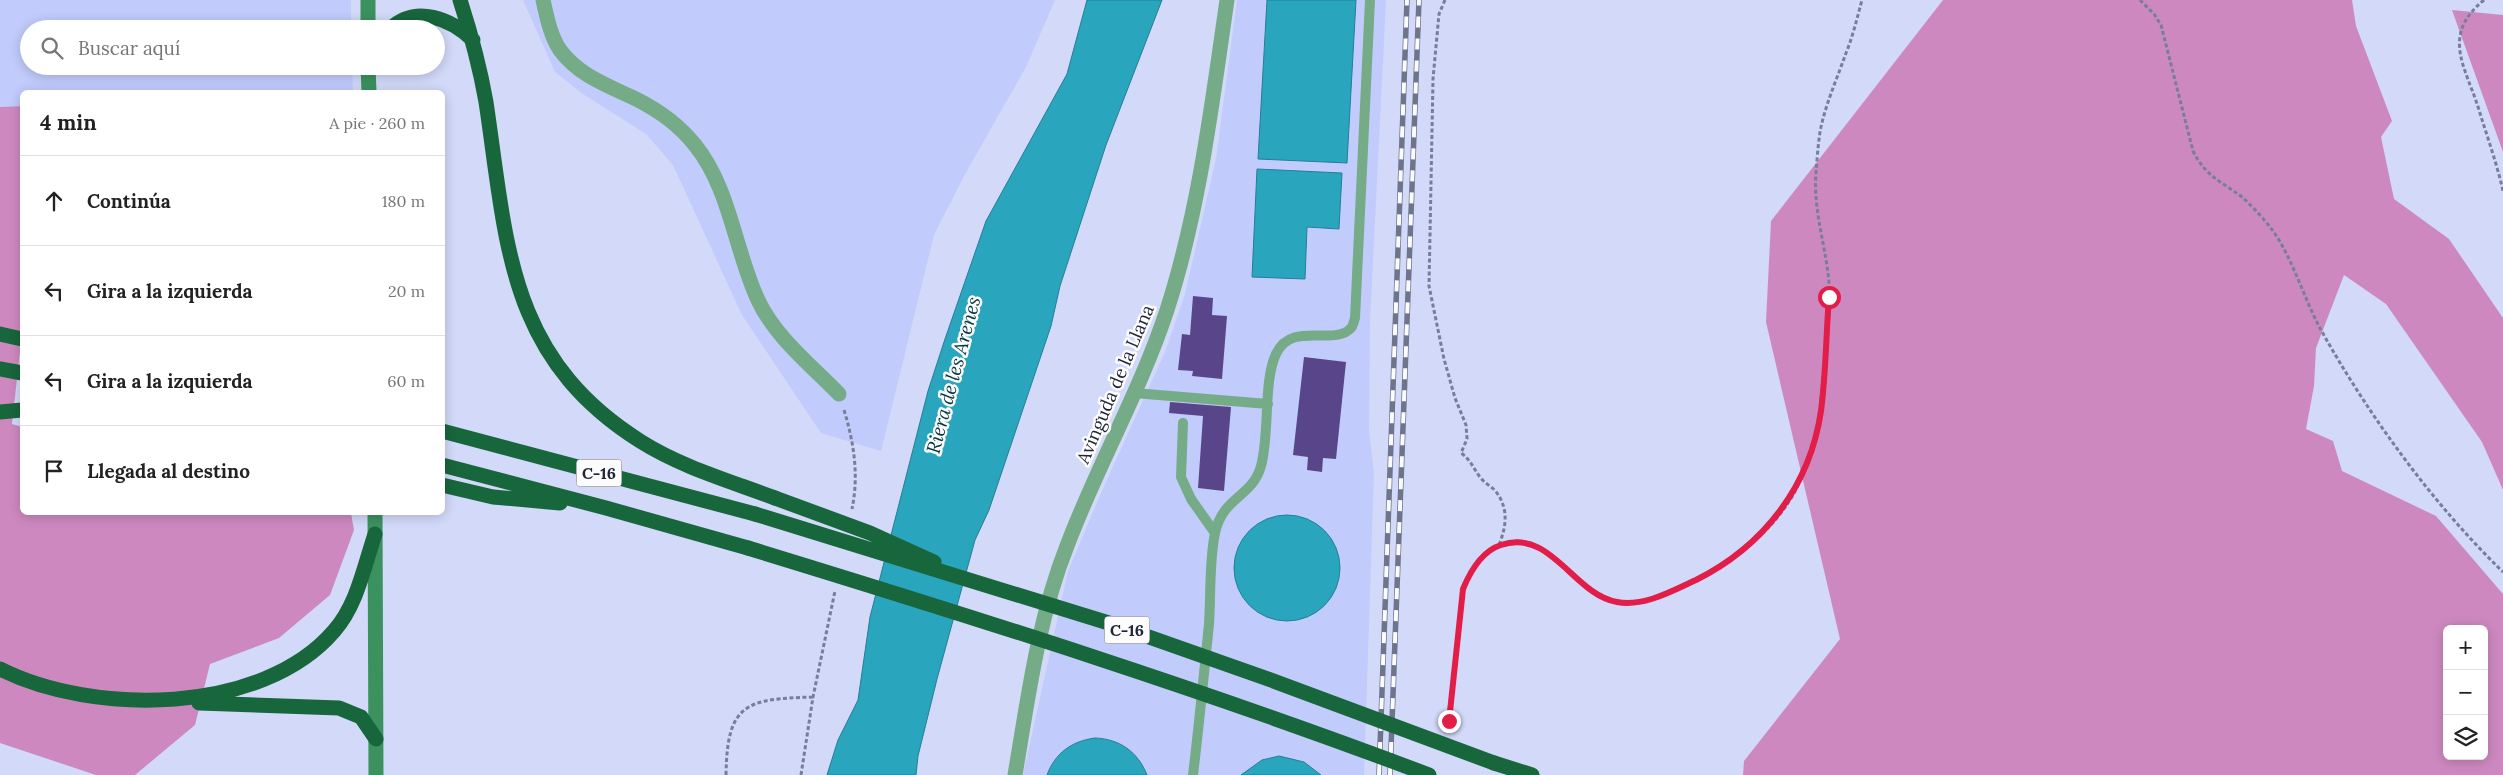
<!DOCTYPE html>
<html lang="es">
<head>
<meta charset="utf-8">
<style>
  :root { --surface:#fff; --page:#f6f6f6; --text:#222; --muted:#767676; --line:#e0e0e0 }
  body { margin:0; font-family:Lora,serif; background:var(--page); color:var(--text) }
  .controls { position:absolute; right:15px; bottom:15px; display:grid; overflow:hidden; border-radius:8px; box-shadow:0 2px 12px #0003 }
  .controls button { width:45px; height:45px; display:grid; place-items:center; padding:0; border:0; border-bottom:1px solid var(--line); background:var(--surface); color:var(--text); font:25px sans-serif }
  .stop { position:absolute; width:15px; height:15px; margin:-11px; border:4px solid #e11d48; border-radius:50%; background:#fff }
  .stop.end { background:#e11d48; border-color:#fff; box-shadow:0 1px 5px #0008 }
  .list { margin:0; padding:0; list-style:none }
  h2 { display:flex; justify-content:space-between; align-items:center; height:65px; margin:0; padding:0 20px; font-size:21px }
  h2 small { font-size:16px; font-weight:400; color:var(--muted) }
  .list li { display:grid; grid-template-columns:32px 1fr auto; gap:15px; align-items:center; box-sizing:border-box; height:90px; padding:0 20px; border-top:1px solid var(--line) }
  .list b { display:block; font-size:19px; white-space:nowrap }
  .list em { font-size:16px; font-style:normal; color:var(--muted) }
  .icon { flex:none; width:28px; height:28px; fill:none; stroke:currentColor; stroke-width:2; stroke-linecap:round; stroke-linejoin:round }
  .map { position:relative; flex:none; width:2503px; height:775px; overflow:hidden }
  .search { position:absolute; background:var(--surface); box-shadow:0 2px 12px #0003; left:20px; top:20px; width:425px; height:55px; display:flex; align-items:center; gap:12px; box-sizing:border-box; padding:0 18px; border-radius:28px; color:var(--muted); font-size:19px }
  .panel { position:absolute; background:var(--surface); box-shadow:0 2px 12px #0003; left:20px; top:90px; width:425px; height:425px; border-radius:8px }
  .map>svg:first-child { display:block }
  .built { fill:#c1ccfc }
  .forest { fill:#cd89bf; fill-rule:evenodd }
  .water { fill:#29a5bd; stroke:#267e95 }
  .building { fill:#59468a }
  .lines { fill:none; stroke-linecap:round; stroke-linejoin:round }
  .path { stroke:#787e97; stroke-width:3; stroke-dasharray:4 2.5; stroke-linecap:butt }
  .lane { stroke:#76ab88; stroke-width:10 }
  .street { stroke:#76ab88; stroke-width:15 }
  .secondary { stroke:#3c925f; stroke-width:15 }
  .highway { stroke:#18663c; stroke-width:15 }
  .rail-casing { stroke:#6f748d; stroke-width:5.5 }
  .rail { stroke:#fcfcfc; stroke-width:4; stroke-dasharray:11; stroke-linecap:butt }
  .highway-bridge { stroke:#18663c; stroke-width:15 }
  .route { stroke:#e11d48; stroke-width:6 }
  .labels { text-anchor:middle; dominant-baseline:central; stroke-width:5; stroke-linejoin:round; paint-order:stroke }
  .shield { fill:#fcfcfc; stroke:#626572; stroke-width:1 }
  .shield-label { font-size:16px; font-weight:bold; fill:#202437 }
  .street-label { font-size:18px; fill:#202437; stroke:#fcfcfc }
  .water-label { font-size:19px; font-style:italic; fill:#003640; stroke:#fcfcfc }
</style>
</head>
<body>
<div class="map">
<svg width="2503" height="775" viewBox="0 0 2503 775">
  <rect width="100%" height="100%" fill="#d2d9f9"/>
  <path class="built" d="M 0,0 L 351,0 L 351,29 L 29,29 L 29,66 L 352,66 L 353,92 L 22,92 L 22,106 L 0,107 Z
    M 523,0 L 1055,0 L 1026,67 L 964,176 L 934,235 L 881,451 L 821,433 L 742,315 L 673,165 L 646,134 L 583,94 L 555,72 Z
    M 1237,0 L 1386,0 L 1370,322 L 1369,431 L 1374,473 L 1364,775 L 1023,775 L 1068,571 L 1101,493 L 1165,352 L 1185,294 L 1216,159 Z"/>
  <path class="forest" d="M 1943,0 L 2352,0 L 2356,26 L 2392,121 L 2381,137 L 2394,199 L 2449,239 L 2503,318 L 2503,490 L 2482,442 L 2386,304 L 2344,275 L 2316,348 L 2314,386 L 2306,429 L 2333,441 L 2342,471 L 2436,516 L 2503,594 L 2503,775 L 1743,775 L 1744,761 L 1840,639 L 1766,322 L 1771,221 ZM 2447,629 L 2484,629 L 2484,756 L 2447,756 Z
    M 2452,10 L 2503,15 L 2503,152 Z
    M 22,106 L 22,333 L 12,424 L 22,427 L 22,512 L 351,513 L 354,530 L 330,595 L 279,638 L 210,664 L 195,725 L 135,775 L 96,775 L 0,743 L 0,107 Z"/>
  <path class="water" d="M 1087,0 L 1162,0 L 1106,145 L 1060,286 L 1051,326 L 989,510 L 975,540 L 937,679 L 918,756 L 916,775 L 827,775 L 838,740 L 858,700 L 870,617 L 928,391 L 945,339 L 986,221 L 1067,74 Z
    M 1267,0 L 1356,0 L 1347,163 L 1258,159 Z
    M 1257,169 L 1342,173 L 1339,229 L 1307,227 L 1305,279 L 1252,277 Z
    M1234 568a53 53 0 1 1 106 0a53 53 0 1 1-106 0Z
    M 1095,738 C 1120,739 1138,752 1147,775 L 1047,775 C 1055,753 1072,741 1095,738 Z
    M 1279,756 L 1304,762 L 1321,775 L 1241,775 L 1262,760 Z"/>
  <path class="building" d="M 1193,296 L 1213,298 L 1212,315 L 1227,316 L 1222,379 L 1192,376 L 1193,371 L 1178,370 L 1182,334 L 1190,335 Z
    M 1304,357 L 1346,362 L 1336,459 L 1323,458 L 1322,472 L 1307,470 L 1308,457 L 1293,455 Z
    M 1170,402 L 1231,407 L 1224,491 L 1198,488 L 1203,416 L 1169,413 Z"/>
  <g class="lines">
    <path class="path" d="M 1445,0 L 1439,14 L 1433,79 L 1429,286 L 1444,359 L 1455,398 L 1466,425 L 1467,439 L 1461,453 C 1471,460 1473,468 1480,477 C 1485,484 1493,487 1497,493 C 1509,510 1506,527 1499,545
      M 2140,0 L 2154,14 L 2161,25 L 2193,151 C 2206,177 2221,181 2242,197 C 2252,206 2265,220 2273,231 C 2293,259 2304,299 2321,330 C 2369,416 2433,504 2503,572
      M 2484,0 C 2440,36 2466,67 2479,110 C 2487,136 2497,164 2503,191
      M 844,410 C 854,443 859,475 852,509
      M 1447,728 L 1463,589 C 1471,570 1483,550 1505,543 C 1552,529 1576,597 1619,603 C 1664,609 1737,558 1768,528 C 1815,480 1821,415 1825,352 C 1827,329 1831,306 1829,283 C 1826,246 1813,211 1816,173 C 1817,160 1818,145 1820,132 C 1825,105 1837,79 1846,53 C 1853,36 1857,18 1862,0
      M 726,775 C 727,703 746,699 813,697
      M 801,775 L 813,697 L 835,591"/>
    <path class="lane" d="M 1134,393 L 1268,404
      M 1183,423 L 1181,477 L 1191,499 L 1215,533
      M 1193,775 C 1199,725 1204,674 1209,624 C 1211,594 1209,562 1215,533 C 1223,496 1252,498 1261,466 C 1270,434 1263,381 1276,354 C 1292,320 1334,347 1351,328 C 1353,326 1354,321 1355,318 L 1370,0"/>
    <path class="street" d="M 543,0 C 547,17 550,35 560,50 C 579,76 609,86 636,99 C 658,110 680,126 695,145 C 730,188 735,251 758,300 C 775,337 811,365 839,394
      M 1015,775 C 1028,698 1038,619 1067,546 C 1097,466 1140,392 1167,310 C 1199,211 1212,104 1227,0"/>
    <path class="secondary" d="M 368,29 L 368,0
      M 368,66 L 369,92
      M 375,512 L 376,775"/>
    <path class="highway" d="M 460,0 C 471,34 480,68 486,102 C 507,243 507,357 640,441 C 681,467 730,481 775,498
      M 390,29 C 416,4 451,19 473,40
      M 0,334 L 22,339
      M 0,369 L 22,373
      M 0,412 L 22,410
      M 442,431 L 755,514
      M 442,465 L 606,508 L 748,548
      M 442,485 L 493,497 L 560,503
      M 0,669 C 93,716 262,715 334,631 C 357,605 364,567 375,534
      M 199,703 L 339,708 L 361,717 L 376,739
      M 1494,763 L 1532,775"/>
    <g class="rail-casing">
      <path id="rail" d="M 1379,775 L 1407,0
        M 1390,775 L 1419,0"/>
    </g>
    <use href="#rail" class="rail"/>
    <path class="highway-bridge" d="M 775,498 L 870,533 L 934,562
      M 755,514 L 1112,624 L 1271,680 L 1494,763
      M 748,548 C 977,618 1205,690 1429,775"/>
  </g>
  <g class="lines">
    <path class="route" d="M 1449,721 L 1463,589 C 1470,572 1482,551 1501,545 C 1551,528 1574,595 1617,602 C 1644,607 1672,591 1696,580 C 1764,546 1810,486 1821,411 C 1826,373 1826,335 1829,297"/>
  </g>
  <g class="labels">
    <g class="shield">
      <rect x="576.5" y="459.5" width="45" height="27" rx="4"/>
      <rect x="1104.5" y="616.5" width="45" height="27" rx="4"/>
    </g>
    <g class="shield-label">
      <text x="599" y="473">C-16</text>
      <text x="1127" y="630">C-16</text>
    </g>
    <g class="street-label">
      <text transform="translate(1115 384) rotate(-67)">Avinguda de la Llana</text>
    </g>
    <g class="water-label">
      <text transform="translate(953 375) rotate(-75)">Riera de les Arenes</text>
    </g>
  </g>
</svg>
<div class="controls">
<button>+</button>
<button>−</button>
<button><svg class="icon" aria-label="layers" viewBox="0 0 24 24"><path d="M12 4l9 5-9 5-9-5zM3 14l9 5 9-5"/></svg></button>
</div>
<div class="stop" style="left:1829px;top:297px"></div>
<div class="stop end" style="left:1449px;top:721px"></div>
<div class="search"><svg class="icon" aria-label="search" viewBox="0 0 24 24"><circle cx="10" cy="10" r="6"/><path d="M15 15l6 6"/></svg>Buscar aquí</div>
<section class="panel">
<h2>4 min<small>A pie · 260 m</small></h2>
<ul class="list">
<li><svg class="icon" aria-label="ahead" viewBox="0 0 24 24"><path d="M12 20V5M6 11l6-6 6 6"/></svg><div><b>Continúa</b></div><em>180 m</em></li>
<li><svg class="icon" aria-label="left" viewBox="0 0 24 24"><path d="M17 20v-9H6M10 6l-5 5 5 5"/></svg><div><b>Gira a la izquierda</b></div><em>20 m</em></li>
<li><svg class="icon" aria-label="left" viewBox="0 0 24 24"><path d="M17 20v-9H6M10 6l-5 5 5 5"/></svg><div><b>Gira a la izquierda</b></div><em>60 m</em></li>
<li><svg class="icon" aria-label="arrive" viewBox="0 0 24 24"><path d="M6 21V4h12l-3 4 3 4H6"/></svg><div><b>Llegada al destino</b></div></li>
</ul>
</section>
</div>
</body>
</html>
